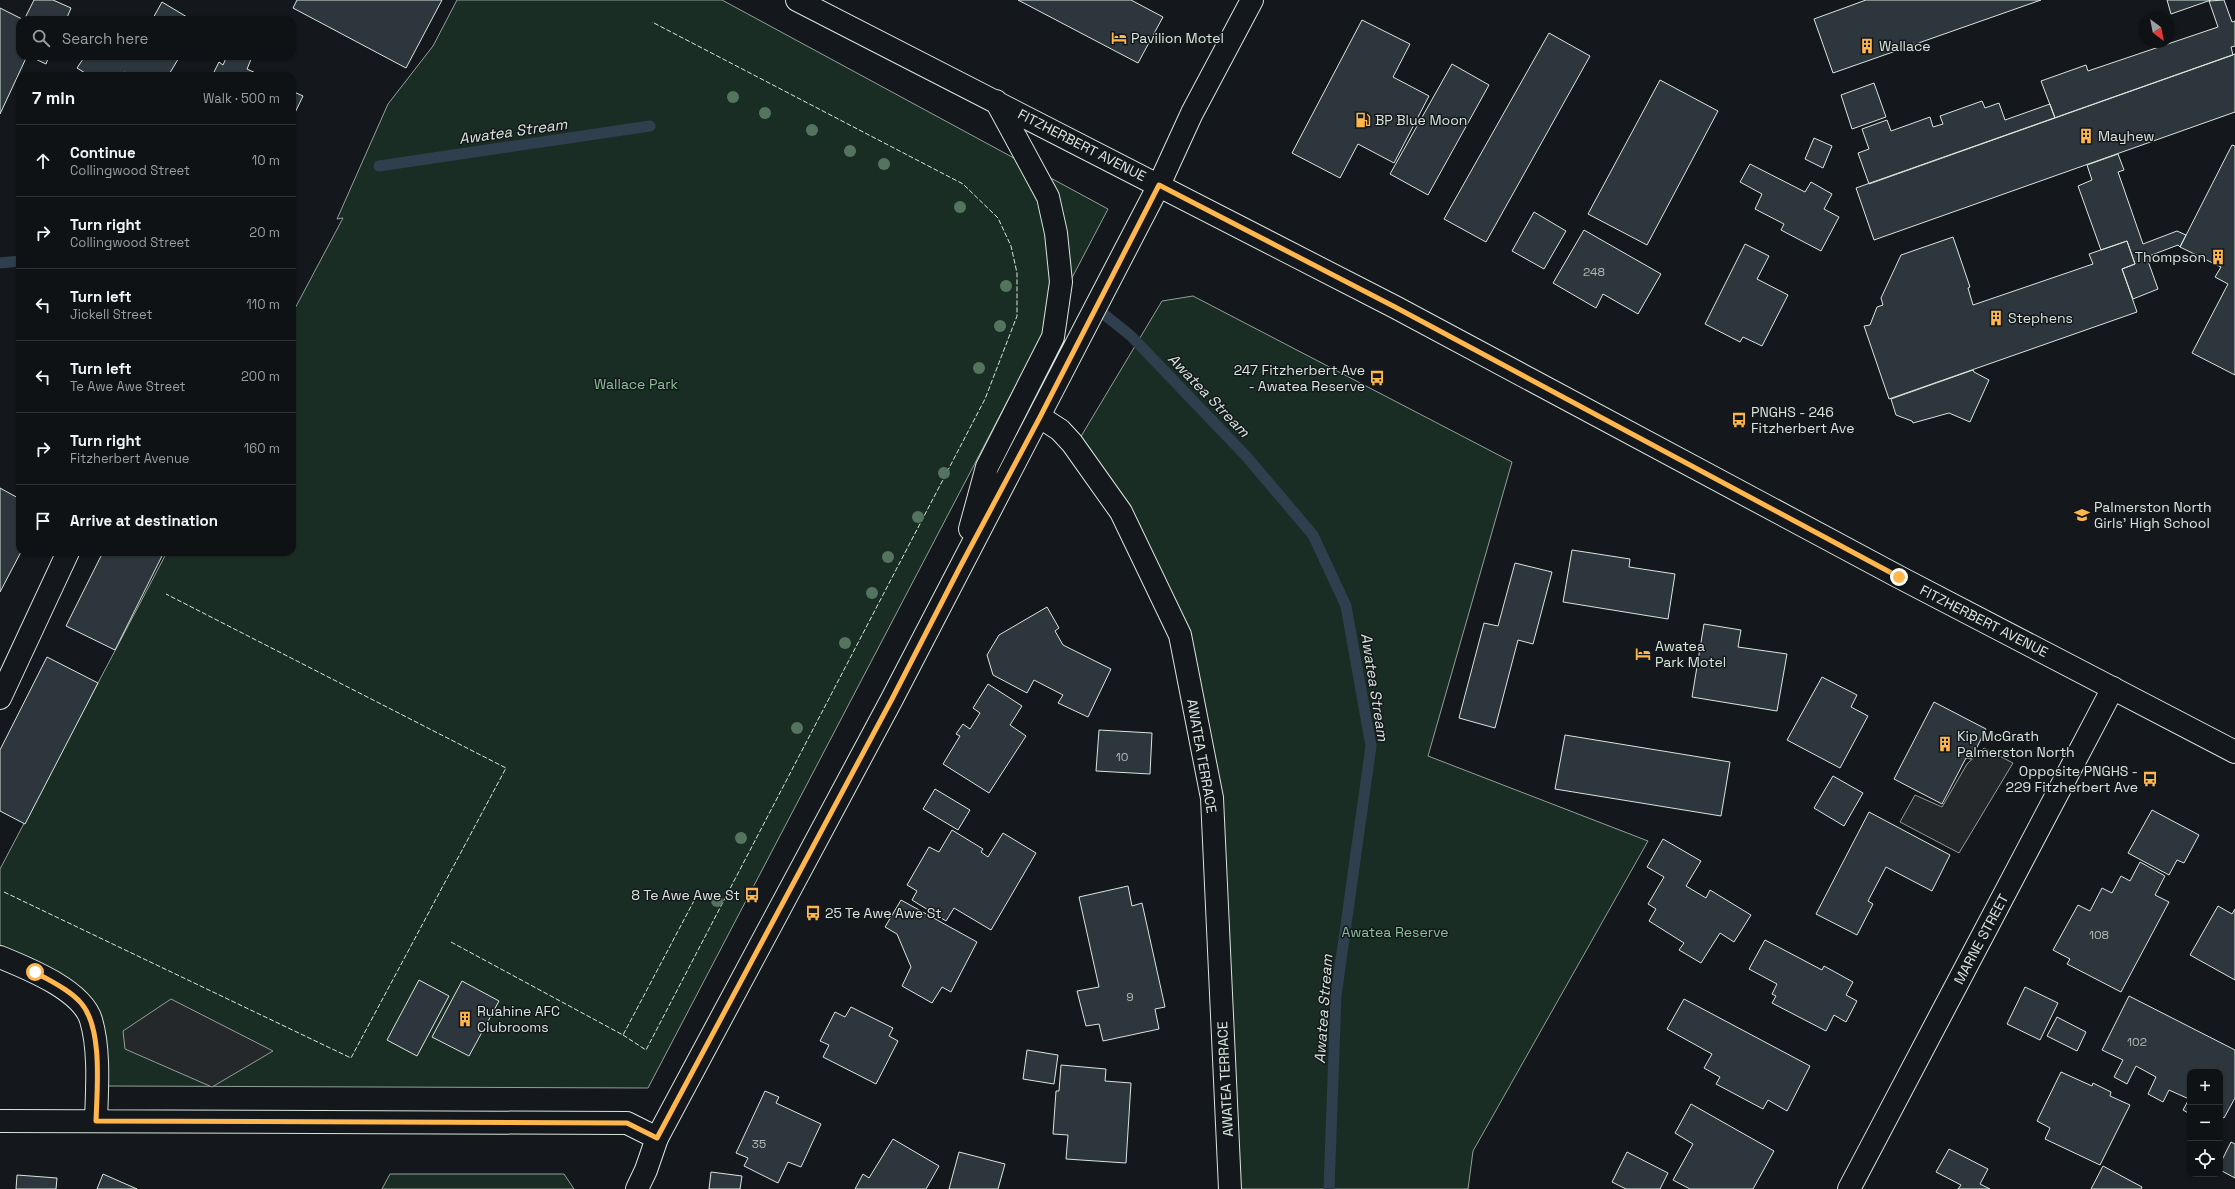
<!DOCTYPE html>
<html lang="en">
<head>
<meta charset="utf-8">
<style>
  :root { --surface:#0f1215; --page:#181b1e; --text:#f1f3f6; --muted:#9b9ea0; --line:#2f3234 }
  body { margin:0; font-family:"Space Grotesk",sans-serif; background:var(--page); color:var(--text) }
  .controls { position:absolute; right:12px; bottom:12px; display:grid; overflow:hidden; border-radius:8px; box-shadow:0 1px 3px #0004 }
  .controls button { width:36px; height:36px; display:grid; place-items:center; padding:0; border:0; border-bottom:1px solid var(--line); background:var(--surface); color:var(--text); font:20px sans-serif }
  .compass { position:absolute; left:2139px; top:12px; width:36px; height:36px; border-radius:50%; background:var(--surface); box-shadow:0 1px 3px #0004; rotate:148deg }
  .stop { position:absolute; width:12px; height:12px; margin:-9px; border:3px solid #ffb74d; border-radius:50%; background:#fff }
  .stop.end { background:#ffb74d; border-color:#fff; box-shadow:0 1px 4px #0008 }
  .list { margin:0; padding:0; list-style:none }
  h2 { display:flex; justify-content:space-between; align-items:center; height:52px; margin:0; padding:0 16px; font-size:17px }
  h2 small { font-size:13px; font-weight:400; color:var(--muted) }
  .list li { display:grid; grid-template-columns:26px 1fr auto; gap:12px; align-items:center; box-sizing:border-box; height:72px; padding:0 16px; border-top:1px solid var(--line) }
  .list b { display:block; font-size:15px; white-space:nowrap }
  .list p { margin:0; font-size:13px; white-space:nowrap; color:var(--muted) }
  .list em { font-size:13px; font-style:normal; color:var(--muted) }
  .icon { flex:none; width:22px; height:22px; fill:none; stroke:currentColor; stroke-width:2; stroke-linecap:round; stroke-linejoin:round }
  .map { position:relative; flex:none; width:2235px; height:1189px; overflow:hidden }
  .search { position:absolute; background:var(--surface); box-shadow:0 1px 3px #0004; left:16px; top:16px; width:280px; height:44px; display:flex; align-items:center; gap:10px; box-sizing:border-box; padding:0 14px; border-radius:12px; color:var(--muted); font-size:15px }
  .panel { position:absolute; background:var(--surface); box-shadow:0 1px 3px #0004; left:16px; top:72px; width:280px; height:484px; border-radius:12px }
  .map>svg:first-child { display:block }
  .green { fill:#1a2d24; stroke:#939e99 }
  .parking { fill:#24282b; stroke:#939e99 }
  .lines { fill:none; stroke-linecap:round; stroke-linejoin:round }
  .stream { stroke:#2f3f4d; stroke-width:11 }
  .building { fill:#2c363c; stroke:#d8e6dc }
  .minor-casing { stroke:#d8e6dc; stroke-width:24 }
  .major-casing { stroke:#d8e6dc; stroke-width:24 }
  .minor { stroke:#14181c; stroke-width:22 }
  .major { stroke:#14181c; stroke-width:22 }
  .fence { stroke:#d8e6dc; stroke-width:1; stroke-dasharray:5 2; stroke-linecap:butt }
  .tree { fill:#55745f }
  .route { stroke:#ffb74d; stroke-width:5 }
  .labels { text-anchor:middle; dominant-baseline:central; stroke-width:3; stroke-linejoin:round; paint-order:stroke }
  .number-label { font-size:12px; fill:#adbab4 }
  .poi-label { font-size:14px; fill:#d8e6dc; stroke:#14181c; text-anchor:start }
  .street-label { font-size:14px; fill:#d8e6dc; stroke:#14181c }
  .park-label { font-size:14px; fill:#8ac095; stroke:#14181c }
  .water-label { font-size:15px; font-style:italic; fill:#d8e6dc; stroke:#14181c }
</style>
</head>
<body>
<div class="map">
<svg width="2235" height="1189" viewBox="0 0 2235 1189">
  <rect width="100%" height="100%" fill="#14181c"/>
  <path class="green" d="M 457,0 L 722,0 L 1108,209 L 648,1088 L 108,1086 L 91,1019 L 0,957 L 0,869 L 167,552 L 292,552 L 292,314 L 343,218 L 337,219 L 388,104 L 433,46 Z
    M 1193,296 L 1512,462 L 1428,756 L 1648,841 L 1473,1151 L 1468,1189 L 1230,1189 L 1212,798 L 1180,635 L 1080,438 L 1162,301 Z
    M 390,1174 L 564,1174 L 574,1189 L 382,1189 Z"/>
  <path class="parking" d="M 1984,748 L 2013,763 L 1959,853 L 1900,822 L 1915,795 L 1942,807 L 1967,764 Z
    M 171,999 L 273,1051 L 212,1087 L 125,1049 L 123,1031 Z"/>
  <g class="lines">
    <path class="stream" d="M 379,166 L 650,126
      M 0,263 L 20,261
      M 1095,307 L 1131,336 L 1246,456 L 1313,535 L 1346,606 L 1371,746 L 1336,996 L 1329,1189"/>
  </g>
  <path class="building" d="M 34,0 L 53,0 L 71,8 L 66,20 L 20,20 L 20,56 L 27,56 L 0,114 L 0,8 L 24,20 Z
    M 297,0 L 442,0 L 406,68 L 293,8 Z
    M 1018,0 L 1131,0 L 1163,17 L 1138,63 Z
    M 1866,0 L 2041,0 L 1833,73 L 1814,19 Z
    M 2167,0 L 2211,0 L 2171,14 Z
    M 2224,0 L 2232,22 L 2235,21 L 2235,46 L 2231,47 L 2233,55 L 2055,118 L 2041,81 L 2086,65 L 2088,71 L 2218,27 L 2209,1 Z
    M 162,2 L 192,20 L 152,20 Z
    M 1362,20 L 1410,44 L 1393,77 L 1429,96 L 1394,163 L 1358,144 L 1340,178 L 1292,153 Z
    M 1549,33 L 1590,56 L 1486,242 L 1444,219 Z
    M 2235,54 L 2235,112 L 1874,240 L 1856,188 Z
    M 29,56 L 49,56 L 46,64 Z
    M 85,56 L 180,56 L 168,76 L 131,76 L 124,72 L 122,76 L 90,76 L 77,68 Z
    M 227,56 L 252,57 L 247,69 L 262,76 L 212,76 L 219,62 L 223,65 Z
    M 1452,64 L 1489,85 L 1428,195 L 1390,174 Z
    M 1660,80 L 1718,111 L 1647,245 L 1588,214 Z
    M 1874,83 L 1886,117 L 1852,129 L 1841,95 Z
    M 292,91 L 303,96 L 292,119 Z
    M 1982,101 L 1985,108 L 1999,103 L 2005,120 L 2050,104 L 2055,118 L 1869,184 L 1858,153 L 1869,149 L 1862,129 L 1887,120 L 1891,131 L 1930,117 L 1933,127 L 1943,124 L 1940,116 Z
    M 1814,138 L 1832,146 L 1823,168 L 1805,159 Z
    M 2232,145 L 2235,146 L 2235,375 L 2192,353 L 2228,284 L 2215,277 L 2221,267 L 2180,247 Z
    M 2118,154 L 2124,170 L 2118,172 L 2143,244 L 2177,231 L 2186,235 L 2180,247 L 2178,245 L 2149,256 L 2150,260 L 2148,261 L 2158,289 L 2133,299 L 2122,269 L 2135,264 L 2127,241 L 2101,250 L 2078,186 L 2092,180 L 2087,165 Z
    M 1750,164 L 1805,192 L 1811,182 L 1832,194 L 1824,209 L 1839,217 L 1821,251 L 1781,230 L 1784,224 L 1755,209 L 1762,194 L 1740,182 Z
    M 1534,212 L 1566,231 L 1544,269 L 1512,251 Z
    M 1584,230 L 1661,274 L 1638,314 L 1603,294 L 1596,308 L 1553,283 Z
    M 1953,237 L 1970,287 L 1968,288 L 1973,305 L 2093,264 L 2089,254 L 2127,241 L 2135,264 L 2122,269 L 2137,312 L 1889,399 L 1864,326 L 1870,325 L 1877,307 L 1883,305 L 1881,298 L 1901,255 Z
    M 1745,244 L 1769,256 L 1757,279 L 1788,295 L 1762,346 L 1743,337 L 1740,342 L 1705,324 Z
    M 1973,370 L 1974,372 L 1989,380 L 1970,422 L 1949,413 L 1913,423 L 1912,421 L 1896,415 L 1891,399 Z
    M 0,488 L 20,499 L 21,552 L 0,592 Z
    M 1572,550 L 1630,559 L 1629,567 L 1675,574 L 1668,619 L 1563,602 Z
    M 103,552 L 164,552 L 115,650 L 66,626 Z
    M 1515,563 L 1552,572 L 1533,644 L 1518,640 L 1495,728 L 1459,718 L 1484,623 L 1498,626 Z
    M 1047,607 L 1059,628 L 1055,631 L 1063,645 L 1111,669 L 1088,717 L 1058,703 L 1063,695 L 1034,680 L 1027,693 L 993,675 L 987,655 L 999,635 Z
    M 1704,624 L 1741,630 L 1738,647 L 1787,654 L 1777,711 L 1692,697 Z
    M 47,657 L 98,683 L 25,824 L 0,811 L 0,750 Z
    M 1822,677 L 1857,695 L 1851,707 L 1868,716 L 1840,768 L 1787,740 Z
    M 988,684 L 1022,706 L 1010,725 L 1026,736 L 989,793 L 943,764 L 960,736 L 956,734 L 963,724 L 970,729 L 980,713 L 973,708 Z
    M 1934,702 L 1986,729 L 1971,759 L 1966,758 L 1942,804 L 1894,779 Z
    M 1099,730 L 1152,733 L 1150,774 L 1096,771 Z
    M 1565,735 L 1730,762 L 1721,816 L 1555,789 Z
    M 1833,776 L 1863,793 L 1844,826 L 1814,808 Z
    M 935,789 L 970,810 L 958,830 L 923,809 Z
    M 2152,810 L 2199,835 L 2184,863 L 2177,860 L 2169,875 L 2128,853 Z
    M 1869,812 L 1950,855 L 1932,891 L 1886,867 L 1868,901 L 1873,904 L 1857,935 L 1816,914 Z
    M 952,830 L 983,849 L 981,852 L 988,857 L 1003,833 L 1036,853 L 991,930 L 954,908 L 946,921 L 912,900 L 917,891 L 907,885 L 929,847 L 939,852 Z
    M 1663,839 L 1701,861 L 1686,886 L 1706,898 L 1710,890 L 1751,915 L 1734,942 L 1720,933 L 1701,963 L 1679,950 L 1684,943 L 1649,921 L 1656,909 L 1648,904 L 1664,877 L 1647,867 Z
    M 2140,862 L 2165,876 L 2155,895 L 2169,902 L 2121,992 L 2067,964 L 2070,959 L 2053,950 L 2078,905 L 2090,911 L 2102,888 L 2112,893 L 2121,876 L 2130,881 Z
    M 1128,886 L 1132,906 L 1142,903 L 1165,1007 L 1155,1009 L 1159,1029 L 1103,1041 L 1099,1024 L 1086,1026 L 1077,991 L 1099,987 L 1079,897 Z
    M 901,900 L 977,942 L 951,992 L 942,987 L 932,1003 L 902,986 L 911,967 L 897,934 L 885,927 Z
    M 2218,906 L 2232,914 L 2235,909 L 2235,980 L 2190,955 Z
    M 1765,940 L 1822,970 L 1824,966 L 1853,982 L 1846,995 L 1857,1001 L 1846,1022 L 1834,1015 L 1826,1031 L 1772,1003 L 1776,996 L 1772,994 L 1777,984 L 1749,969 Z
    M 419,980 L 449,996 L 417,1056 L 387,1040 Z
    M 462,981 L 499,1001 L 469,1056 L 432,1037 Z
    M 2025,987 L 2058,1003 L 2040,1040 L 2007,1024 Z
    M 2129,996 L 2235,1050 L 2235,1098 L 2224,1118 L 2220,1116 L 2220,1072 L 2190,1072 L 2190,1114 L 2183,1110 L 2189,1099 L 2169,1090 L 2163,1102 L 2148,1094 L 2156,1077 L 2136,1066 L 2127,1084 L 2114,1077 L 2123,1060 L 2102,1050 Z
    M 1684,999 L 1810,1066 L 1787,1111 L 1768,1100 L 1763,1109 L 1716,1084 L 1720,1077 L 1704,1068 L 1712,1054 L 1667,1029 Z
    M 851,1007 L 893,1028 L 889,1036 L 898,1041 L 876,1084 L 823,1057 L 829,1045 L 820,1041 L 835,1012 L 845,1017 Z
    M 2057,1017 L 2086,1032 L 2077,1051 L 2047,1036 Z
    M 1027,1050 L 1058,1055 L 1054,1084 L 1023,1079 Z
    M 1061,1065 L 1106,1069 L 1105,1081 L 1131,1083 L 1126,1163 L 1066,1159 L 1068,1135 L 1053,1134 L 1056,1091 L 1059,1091 Z
    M 2061,1072 L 2092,1086 L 2093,1083 L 2111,1092 L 2110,1096 L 2130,1105 L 2100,1165 L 2045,1139 L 2050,1128 L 2037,1121 Z
    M 765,1091 L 779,1097 L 776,1103 L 821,1124 L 801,1167 L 788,1162 L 778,1183 L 744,1166 L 748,1158 L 736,1153 Z
    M 1691,1104 L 1774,1151 L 1753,1189 L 1690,1189 L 1673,1180 L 1693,1144 L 1675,1133 Z
    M 893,1139 L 939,1166 L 926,1189 L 855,1189 L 863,1174 L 869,1178 Z
    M 2231,1142 L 2235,1144 L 2235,1178 L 2220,1170 L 2220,1164 Z
    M 1949,1149 L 1988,1169 L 1980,1184 L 1990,1189 L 1958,1189 L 1961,1185 L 1936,1172 Z
    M 959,1152 L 1005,1164 L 998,1189 L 949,1189 Z
    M 1627,1152 L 1668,1173 L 1660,1189 L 1626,1189 L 1612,1182 Z
    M 2103,1166 L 2142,1187 L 2141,1189 L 2091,1189 Z
    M 711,1172 L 742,1176 L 740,1189 L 709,1189 Z
    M 103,1174 L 137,1189 L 97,1189 Z
    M 17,1175 L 57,1178 L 56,1189 L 16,1189 Z"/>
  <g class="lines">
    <g class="minor-casing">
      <path id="minor" d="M 1159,185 L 1192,113 L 1252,0
        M 1040,417 L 1060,430 L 1072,443 L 1121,512 L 1180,635 L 1212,798 L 1230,1189
        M 0,698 L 68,552
        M 0,957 C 27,968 82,990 91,1020 C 100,1050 97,1090 96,1121
        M 0,1121 L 627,1123 L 657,1138
        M 1849,1189 L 2113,688"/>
    </g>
    <g class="major-casing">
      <path id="major" d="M 797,0 L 1395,307 L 1899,577 L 2235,752
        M 970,529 L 987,467 L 1053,337 L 1061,282 L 1056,233 L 1048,197 L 996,101
        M 637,1189 L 646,1170 L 657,1138 L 892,699 L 1159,185"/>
    </g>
    <use href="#minor" class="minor"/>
    <use href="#major" class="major"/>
    <path class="fence" d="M 4,892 L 351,1058 L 506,768 L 166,594
      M 451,942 L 623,1035 L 696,897
      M 623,1035 L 646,1050 L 985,399 L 1017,316 L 1017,273 L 1011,246 L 998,218 L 963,184 L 652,22"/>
  </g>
  <g class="tree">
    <circle cx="733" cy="97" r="6"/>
    <circle cx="765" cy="113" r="6"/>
    <circle cx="812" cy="130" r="6"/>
    <circle cx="850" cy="151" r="6"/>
    <circle cx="884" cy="164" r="6"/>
    <circle cx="960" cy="207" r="6"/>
    <circle cx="1006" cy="286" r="6"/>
    <circle cx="1000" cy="326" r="6"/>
    <circle cx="979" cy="368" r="6"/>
    <circle cx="944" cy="473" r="6"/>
    <circle cx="918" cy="517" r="6"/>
    <circle cx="888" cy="557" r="6"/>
    <circle cx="872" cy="593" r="6"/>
    <circle cx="845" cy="643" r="6"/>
    <circle cx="797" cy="728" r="6"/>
    <circle cx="741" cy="838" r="6"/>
    <circle cx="717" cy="901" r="6"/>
  </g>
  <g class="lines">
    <path class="route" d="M 35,972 C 50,981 70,990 81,1003 C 103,1028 97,1089 96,1121 L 627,1123 L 657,1138 L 892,699 L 960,567 L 1040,417 L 1159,185 L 1395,307 L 1899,577"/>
  </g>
  <defs>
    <g id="hotel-bare" transform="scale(1.2)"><path d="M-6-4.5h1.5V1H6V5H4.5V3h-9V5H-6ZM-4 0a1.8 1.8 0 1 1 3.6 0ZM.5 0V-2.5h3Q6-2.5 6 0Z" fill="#ffb74d" stroke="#14181c" stroke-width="2.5" paint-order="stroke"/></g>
    <g id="building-bare" transform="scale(1.2)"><path d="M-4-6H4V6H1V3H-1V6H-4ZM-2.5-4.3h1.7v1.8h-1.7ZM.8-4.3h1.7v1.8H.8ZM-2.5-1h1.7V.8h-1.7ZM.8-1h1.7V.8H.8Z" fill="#ffb74d" stroke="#14181c" stroke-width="2.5" paint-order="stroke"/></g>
    <g id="fuel-bare" transform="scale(1.2)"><path d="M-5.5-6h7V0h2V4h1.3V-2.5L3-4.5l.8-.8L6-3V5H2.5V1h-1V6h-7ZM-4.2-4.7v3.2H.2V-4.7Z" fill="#ffb74d" stroke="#14181c" stroke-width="2.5" paint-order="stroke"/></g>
    <g id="bus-bare" transform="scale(1.2)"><path d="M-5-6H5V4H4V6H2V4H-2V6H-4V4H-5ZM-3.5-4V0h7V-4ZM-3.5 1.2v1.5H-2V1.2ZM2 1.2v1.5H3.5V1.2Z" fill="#ffb74d" stroke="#14181c" stroke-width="2.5" paint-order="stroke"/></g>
    <g id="school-bare" transform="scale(1.2)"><path d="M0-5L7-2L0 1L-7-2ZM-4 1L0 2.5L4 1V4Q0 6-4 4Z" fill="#ffb74d" stroke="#14181c" stroke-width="2.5" paint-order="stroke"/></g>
  </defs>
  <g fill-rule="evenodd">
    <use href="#hotel-bare" x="1119" y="38"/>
    <use href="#building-bare" x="1867" y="46"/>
    <use href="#fuel-bare" x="1363" y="120"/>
    <use href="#building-bare" x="2086" y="136"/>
    <use href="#building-bare" x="2218" y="257"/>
    <use href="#building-bare" x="1996" y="318"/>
    <use href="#bus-bare" x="1377" y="378"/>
    <use href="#bus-bare" x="1739" y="420"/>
    <use href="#school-bare" x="2082" y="515"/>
    <use href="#hotel-bare" x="1643" y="654"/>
    <use href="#building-bare" x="1945" y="744"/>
    <use href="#bus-bare" x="2150" y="779"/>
    <use href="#bus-bare" x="752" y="895"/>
    <use href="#bus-bare" x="813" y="913"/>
    <use href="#building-bare" x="465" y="1019"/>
  </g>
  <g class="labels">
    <g class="number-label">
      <text x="1594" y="272">248</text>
      <text x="1122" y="757">10</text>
      <text x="2099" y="935">108</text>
      <text x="1130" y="997">9</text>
      <text x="2137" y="1042">102</text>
      <text x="759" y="1144">35</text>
    </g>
    <g class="poi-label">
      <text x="1131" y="38">Pavilion Motel</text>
      <text x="1879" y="46">Wallace</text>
      <text x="1375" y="120">BP Blue Moon</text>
      <text x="2098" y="136">Mayhew</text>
      <text x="2206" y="257" text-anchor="end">Thompson</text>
      <text x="2008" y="318">Stephens</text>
      <text x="1365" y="370" text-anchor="end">247 Fitzherbert Ave<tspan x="1365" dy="16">- Awatea Reserve</tspan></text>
      <text x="1751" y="412">PNGHS - 246<tspan x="1751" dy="16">Fitzherbert Ave</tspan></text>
      <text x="2094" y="507">Palmerston North<tspan x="2094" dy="16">Girls' High School</tspan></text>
      <text x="1655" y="646">Awatea<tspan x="1655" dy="16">Park Motel</tspan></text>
      <text x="1957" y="736">Kip McGrath<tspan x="1957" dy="16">Palmerston North</tspan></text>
      <text x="2138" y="771" text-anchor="end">Opposite PNGHS -<tspan x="2138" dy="16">229 Fitzherbert Ave</tspan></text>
      <text x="740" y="895" text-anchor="end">8 Te Awe Awe St</text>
      <text x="825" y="913">25 Te Awe Awe St</text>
      <text x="477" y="1011">Ruahine AFC<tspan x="477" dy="16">Clubrooms</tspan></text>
    </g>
    <g class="street-label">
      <text transform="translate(1082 145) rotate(27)">FITZHERBERT AVENUE</text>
      <text transform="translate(1984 621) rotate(27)">FITZHERBERT AVENUE</text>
      <text transform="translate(1202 756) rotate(80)">AWATEA TERRACE</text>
      <text transform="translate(1981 939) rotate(-62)">MARNE STREET</text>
      <text transform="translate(1225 1079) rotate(-93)">AWATEA TERRACE</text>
    </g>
    <g class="park-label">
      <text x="636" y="384">Wallace Park</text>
      <text x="1395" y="932">Awatea Reserve</text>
    </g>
    <g class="water-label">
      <text transform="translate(513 131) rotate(-8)">Awatea Stream</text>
      <text transform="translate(1209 395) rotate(46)">Awatea Stream</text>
      <text transform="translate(1375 687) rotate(81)">Awatea Stream</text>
      <text transform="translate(1323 1009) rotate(-86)">Awatea Stream</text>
    </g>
  </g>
</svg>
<div class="controls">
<button>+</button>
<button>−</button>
<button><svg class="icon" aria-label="locate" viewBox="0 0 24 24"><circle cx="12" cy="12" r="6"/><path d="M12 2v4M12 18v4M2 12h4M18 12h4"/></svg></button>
</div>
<svg class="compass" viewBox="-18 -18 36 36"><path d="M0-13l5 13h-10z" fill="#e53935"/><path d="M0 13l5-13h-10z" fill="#9b9ea0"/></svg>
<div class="stop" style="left:35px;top:972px"></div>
<div class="stop end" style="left:1899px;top:577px"></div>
<div class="search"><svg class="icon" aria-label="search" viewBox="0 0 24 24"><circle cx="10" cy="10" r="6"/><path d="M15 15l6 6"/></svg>Search here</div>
<section class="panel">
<h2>7 min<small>Walk · 500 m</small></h2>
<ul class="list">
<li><svg class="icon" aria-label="ahead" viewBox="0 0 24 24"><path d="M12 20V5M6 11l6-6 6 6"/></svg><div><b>Continue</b><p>Collingwood Street</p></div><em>10 m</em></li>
<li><svg class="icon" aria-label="right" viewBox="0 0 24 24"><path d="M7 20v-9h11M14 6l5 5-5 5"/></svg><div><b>Turn right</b><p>Collingwood Street</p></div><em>20 m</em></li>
<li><svg class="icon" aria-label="left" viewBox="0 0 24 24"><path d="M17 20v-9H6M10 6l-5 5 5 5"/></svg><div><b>Turn left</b><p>Jickell Street</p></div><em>110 m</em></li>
<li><svg class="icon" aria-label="left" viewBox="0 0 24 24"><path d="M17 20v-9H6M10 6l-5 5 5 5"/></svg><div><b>Turn left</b><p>Te Awe Awe Street</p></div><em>200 m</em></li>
<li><svg class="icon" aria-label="right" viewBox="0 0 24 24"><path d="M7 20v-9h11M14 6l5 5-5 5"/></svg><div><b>Turn right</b><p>Fitzherbert Avenue</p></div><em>160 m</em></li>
<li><svg class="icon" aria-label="arrive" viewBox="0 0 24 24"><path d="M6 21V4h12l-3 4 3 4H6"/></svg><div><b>Arrive at destination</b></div></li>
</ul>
</section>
</div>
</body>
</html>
